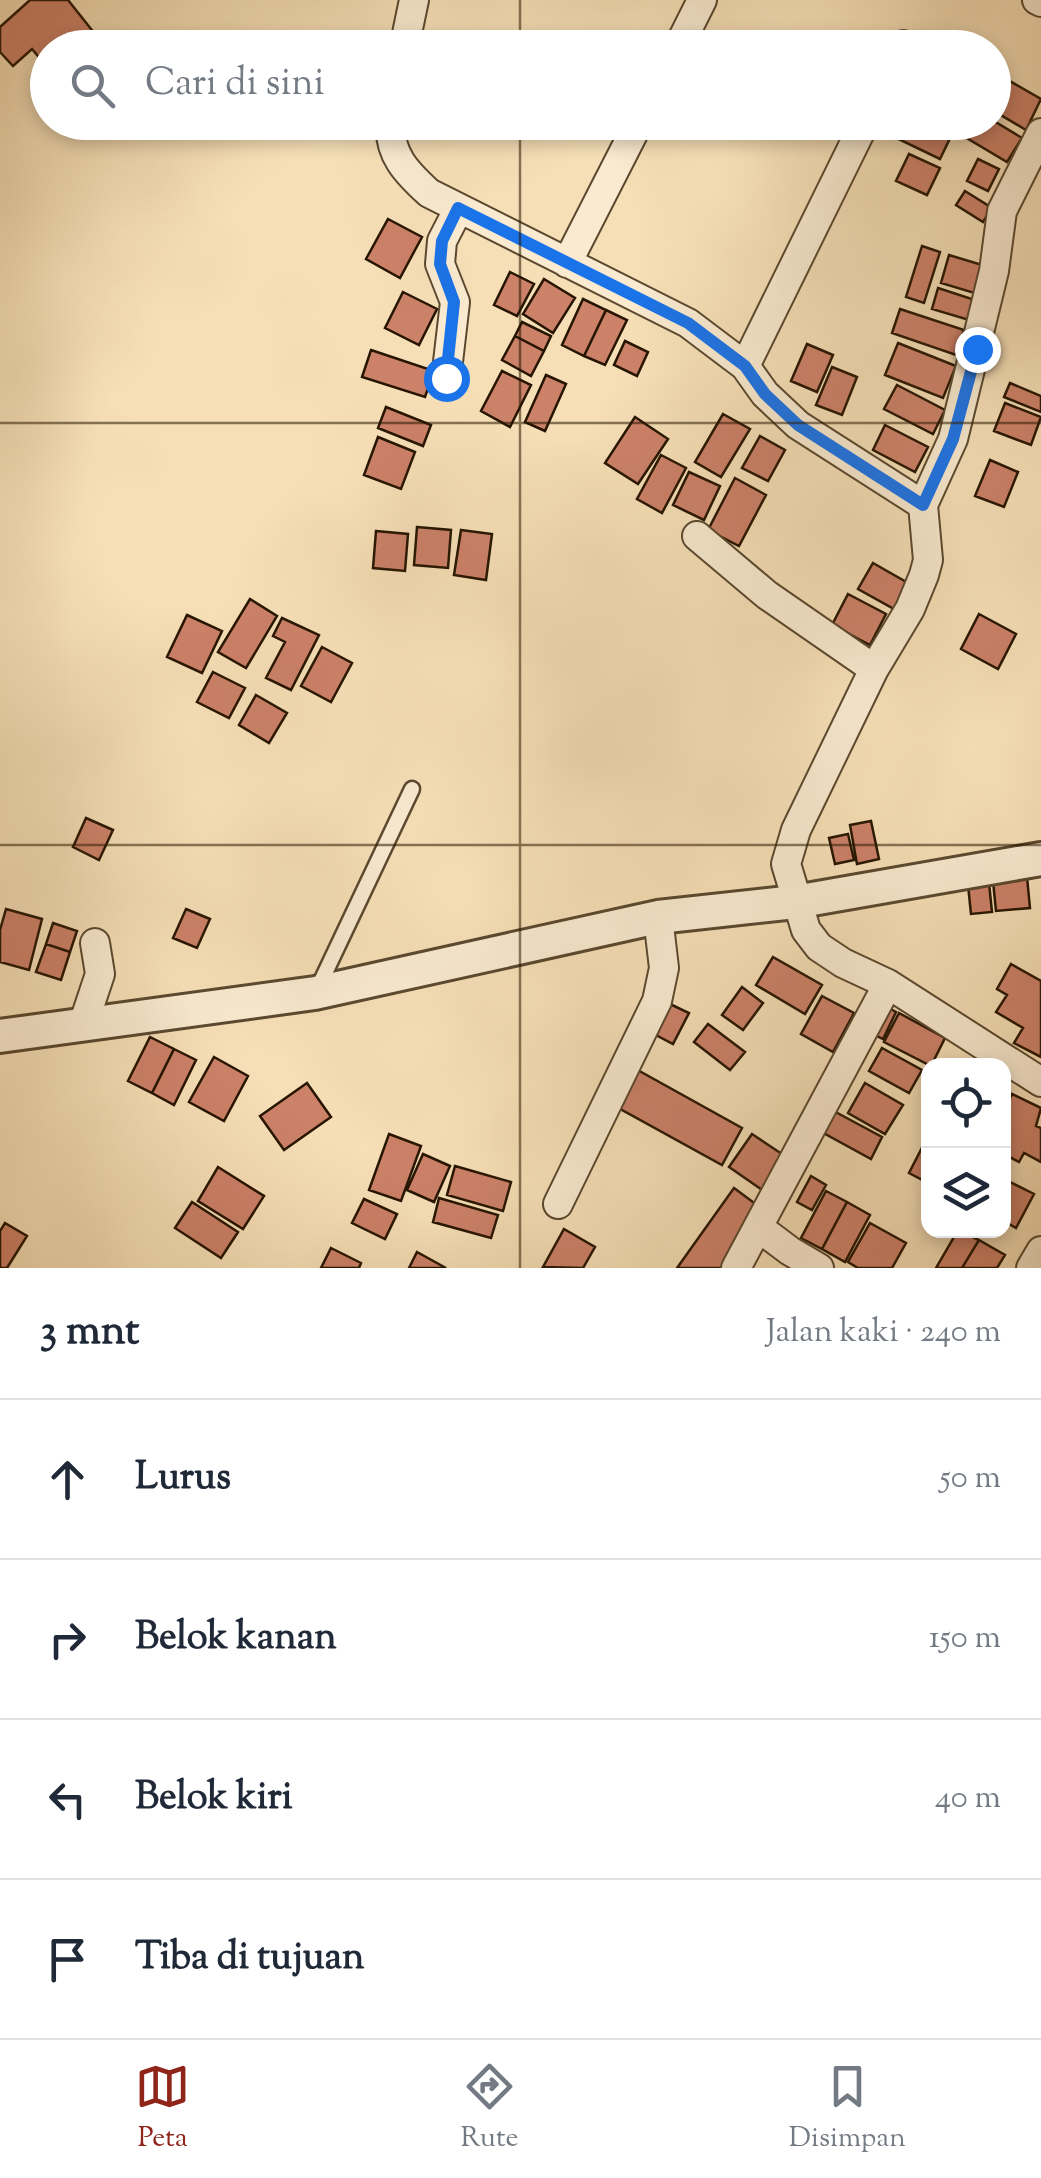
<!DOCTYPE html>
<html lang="id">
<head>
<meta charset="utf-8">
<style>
  :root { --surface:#fff; --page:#f6f6f7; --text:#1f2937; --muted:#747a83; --line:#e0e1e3; --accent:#8f2418 }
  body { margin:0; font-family:"Sorts Mill Goudy",serif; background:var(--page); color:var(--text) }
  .controls { position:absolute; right:30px; bottom:30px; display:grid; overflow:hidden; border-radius:20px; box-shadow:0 5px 15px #0003 }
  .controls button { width:90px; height:90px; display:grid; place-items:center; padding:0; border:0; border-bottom:2px solid var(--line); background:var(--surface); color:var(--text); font:50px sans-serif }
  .stop { position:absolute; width:30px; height:30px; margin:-22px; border:8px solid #1a73e8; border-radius:50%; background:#fff }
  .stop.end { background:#1a73e8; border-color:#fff; box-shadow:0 2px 10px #0008 }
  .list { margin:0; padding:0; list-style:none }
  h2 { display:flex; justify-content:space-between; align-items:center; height:130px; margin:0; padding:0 40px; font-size:42px }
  h2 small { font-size:32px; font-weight:400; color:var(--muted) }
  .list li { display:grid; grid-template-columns:65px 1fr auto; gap:30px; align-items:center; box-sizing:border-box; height:160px; padding:0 40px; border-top:2px solid var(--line) }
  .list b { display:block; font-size:38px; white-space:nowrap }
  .list em { font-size:32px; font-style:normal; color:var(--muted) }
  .icon { flex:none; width:55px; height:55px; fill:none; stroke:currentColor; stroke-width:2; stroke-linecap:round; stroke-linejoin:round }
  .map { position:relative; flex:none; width:1041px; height:1268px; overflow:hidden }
  .search { position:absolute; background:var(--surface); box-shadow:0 5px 15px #0003; left:30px; right:30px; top:30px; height:110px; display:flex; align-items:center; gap:25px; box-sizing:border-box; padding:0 35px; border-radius:55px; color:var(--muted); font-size:38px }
  .sheet { height:770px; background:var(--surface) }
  nav { display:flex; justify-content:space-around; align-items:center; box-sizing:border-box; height:140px; border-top:2px solid var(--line); background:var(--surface); font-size:28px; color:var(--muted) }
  nav a { display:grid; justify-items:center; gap:5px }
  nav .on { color:var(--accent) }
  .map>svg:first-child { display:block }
  .building { fill:#cc8169; stroke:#261500; stroke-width:2.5 }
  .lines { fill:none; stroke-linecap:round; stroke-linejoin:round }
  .service-casing { stroke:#5a482e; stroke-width:19 }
  .minor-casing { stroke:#5a482e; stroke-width:32 }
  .tertiary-casing { stroke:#5a482e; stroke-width:38 }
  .service { stroke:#f9ead0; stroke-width:14 }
  .minor { stroke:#f9ead0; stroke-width:28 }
  .tertiary { stroke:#f9ead0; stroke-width:32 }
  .route { stroke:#1a73e8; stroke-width:12 }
  .grid { fill:none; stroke:#261500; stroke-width:2.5; stroke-opacity:0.55 }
</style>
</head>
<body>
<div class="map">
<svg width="1041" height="1268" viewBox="0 0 1041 1268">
  <rect width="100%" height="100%" fill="#f6dfb7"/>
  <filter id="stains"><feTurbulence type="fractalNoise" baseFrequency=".002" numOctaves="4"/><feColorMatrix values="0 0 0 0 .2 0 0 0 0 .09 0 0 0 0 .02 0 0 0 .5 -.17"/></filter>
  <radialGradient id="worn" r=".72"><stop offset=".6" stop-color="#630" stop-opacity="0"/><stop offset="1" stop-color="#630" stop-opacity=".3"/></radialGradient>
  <path class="building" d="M 30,0 L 68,0 L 99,39 L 88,48 L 48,48 L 48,68 L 32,49 L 13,66 L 0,52 L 0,27 Z
    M 994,72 L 1041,99 L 1026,130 L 994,111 Z
    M 994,121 L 1022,138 L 1007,162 L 960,134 L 967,122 Z
    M 300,122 L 336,122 L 331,135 Z
    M 896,122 L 934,122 L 953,132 L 940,159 L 890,135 Z
    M 909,154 L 940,168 L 927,195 L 896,181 Z
    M 978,159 L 999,169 L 988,191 L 967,181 Z
    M 965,191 L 992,208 L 983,222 L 956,205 Z
    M 388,219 L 422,237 L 400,278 L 366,259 Z
    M 922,246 L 940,252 L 924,303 L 906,297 Z
    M 949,255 L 989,267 L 981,295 L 941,283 Z
    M 510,272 L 534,284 L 517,316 L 494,305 Z
    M 544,279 L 575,298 L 553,333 L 523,314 Z
    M 938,288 L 975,300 L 969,320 L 932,309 Z
    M 403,292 L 437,309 L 419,345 L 385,328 Z
    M 583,299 L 606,310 L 584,356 L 562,345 Z
    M 900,309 L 964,330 L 956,355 L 892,333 Z
    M 606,310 L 627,320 L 605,365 L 584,356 Z
    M 522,322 L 551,336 L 544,351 L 515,336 Z
    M 515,336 L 544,351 L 531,376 L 502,360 Z
    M 625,341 L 648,352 L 637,376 L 614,365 Z
    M 898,343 L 956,366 L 943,398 L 885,375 Z
    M 807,344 L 833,355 L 817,392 L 791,381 Z
    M 371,350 L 434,371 L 425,397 L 362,377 Z
    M 832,367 L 857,377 L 842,415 L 816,405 Z
    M 502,371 L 531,385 L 510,427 L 481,411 Z
    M 546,375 L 566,384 L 545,431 L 525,422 Z
    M 1010,383 L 1041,396 L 1041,412 L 1004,397 Z
    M 897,385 L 945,410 L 933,434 L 884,409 Z
    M 1005,403 L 1041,417 L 1031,445 L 994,431 Z
    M 386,407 L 431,425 L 423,446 L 378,428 Z
    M 723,414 L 750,429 L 721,477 L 695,462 Z
    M 635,417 L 668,439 L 638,484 L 605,463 Z
    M 885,425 L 928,447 L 915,472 L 873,450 Z
    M 760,436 L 785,450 L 768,481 L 742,468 Z
    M 378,437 L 415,452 L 401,489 L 364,475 Z
    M 661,455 L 686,468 L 662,513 L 637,499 Z
    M 990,460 L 1018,472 L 1004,507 L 975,496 Z
    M 689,472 L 720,486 L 704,520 L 673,505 Z
    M 735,478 L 766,495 L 739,546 L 708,530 Z
    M 417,527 L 451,530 L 448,568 L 414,565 Z
    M 461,530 L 492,534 L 486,580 L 454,575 Z
    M 376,531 L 408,534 L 405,571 L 373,568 Z
    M 873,563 L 908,583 L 894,609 L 858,589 Z
    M 848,594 L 886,614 L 870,645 L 832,625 Z
    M 250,599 L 277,616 L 246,668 L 218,652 Z
    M 979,614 L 1016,634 L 998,669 L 961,649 Z
    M 187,615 L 222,631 L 202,673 L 167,657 Z
    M 282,618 L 319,635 L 291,690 L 266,678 L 285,642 L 273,636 Z
    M 322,647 L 352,663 L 331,702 L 301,686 Z
    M 213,672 L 245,688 L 229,718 L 197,702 Z
    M 256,695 L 287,713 L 269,743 L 239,725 Z
    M 86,818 L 113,830 L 99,860 L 73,847 Z
    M 871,821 L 879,859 L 857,864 L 850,825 Z
    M 848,834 L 854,860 L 835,864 L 829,838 Z
    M 1027,877 L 1030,908 L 996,911 L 993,881 Z
    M 989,883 L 992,912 L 971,914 L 968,885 Z
    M 6,909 L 42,919 L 29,970 L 0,962 L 0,930 Z
    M 186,909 L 210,919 L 197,948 L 173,938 Z
    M 53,923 L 77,931 L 70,952 L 46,944 Z
    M 46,944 L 70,952 L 61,980 L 36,972 Z
    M 773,957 L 822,985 L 805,1014 L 756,985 Z
    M 1011,964 L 1041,981 L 1041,1057 L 1014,1043 L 1023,1028 L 996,1012 L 1007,995 L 997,989 Z
    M 742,987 L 763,1003 L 743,1030 L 722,1015 Z
    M 822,996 L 854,1013 L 833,1052 L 801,1034 Z
    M 670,1004 L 689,1013 L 673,1044 L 654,1034 Z
    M 881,1004 L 896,1012 L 883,1039 L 867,1031 Z
    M 899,1013 L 945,1038 L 931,1066 L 884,1042 Z
    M 708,1024 L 745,1052 L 730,1070 L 694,1042 Z
    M 150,1037 L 174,1049 L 152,1093 L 128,1081 Z
    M 882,1048 L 922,1070 L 909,1093 L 869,1071 Z
    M 174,1049 L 196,1060 L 174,1105 L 152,1093 Z
    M 214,1057 L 248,1076 L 224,1121 L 189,1102 Z
    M 634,1068 L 742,1128 L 722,1165 L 613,1105 Z
    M 307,1083 L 331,1117 L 284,1150 L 260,1116 Z
    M 865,1083 L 903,1105 L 885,1134 L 848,1113 Z
    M 1012,1094 L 1041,1108 L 1036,1126 L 1041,1128 L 1041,1162 L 1024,1153 L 1019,1162 L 1004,1154 L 1004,1111 Z
    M 830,1109 L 882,1137 L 871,1159 L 818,1130 Z
    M 389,1134 L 421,1146 L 401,1201 L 369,1190 Z
    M 752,1134 L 788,1158 L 765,1192 L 729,1167 Z
    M 928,1136 L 928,1183 L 909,1173 Z
    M 423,1154 L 450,1166 L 434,1202 L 407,1190 Z
    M 455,1166 L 511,1182 L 503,1211 L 447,1195 Z
    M 218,1167 L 264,1196 L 243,1229 L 198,1201 Z
    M 811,1176 L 826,1185 L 812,1210 L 797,1202 Z
    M 1004,1179 L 1034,1194 L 1016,1228 L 1004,1221 Z
    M 734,1188 L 765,1211 L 724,1268 L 677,1268 Z
    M 826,1191 L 847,1202 L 822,1249 L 801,1238 Z
    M 439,1198 L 498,1215 L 491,1238 L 433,1222 Z
    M 364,1199 L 397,1214 L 385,1239 L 352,1223 Z
    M 192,1202 L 238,1232 L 221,1258 L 175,1228 Z
    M 847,1202 L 870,1215 L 845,1262 L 822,1249 Z
    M 5,1223 L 27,1236 L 7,1268 L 0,1268 L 0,1231 Z
    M 870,1223 L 906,1243 L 892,1268 L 858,1268 L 848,1262 Z
    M 564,1229 L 595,1247 L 583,1268 L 543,1267 Z
    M 958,1230 L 979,1240 L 962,1268 L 936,1268 Z
    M 979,1240 L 1005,1255 L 997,1268 L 962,1268 Z
    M 331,1248 L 361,1263 L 359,1268 L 321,1268 Z
    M 417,1252 L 446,1268 L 409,1268 Z"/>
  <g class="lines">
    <g class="service-casing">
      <path id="service" d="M 316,992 L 412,789"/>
    </g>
    <g class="minor-casing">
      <path id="minor" d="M 1037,0 L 1041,2
        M 404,48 L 414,0
        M 678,48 L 702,0
        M 902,48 L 903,45
        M 391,122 C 388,154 407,173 429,193 L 688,323 L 745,366 L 765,394 L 798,425 L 923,505
        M 1041,133 L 1002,211 L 994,271 L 953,439 L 923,505 L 928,560 L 924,575 L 910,609 L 874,669 L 796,830 L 786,864 L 806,930 L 819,947 L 843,963 L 888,984 L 1041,1082
        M 567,263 L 639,122
        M 745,366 L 865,122
        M 446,379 L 455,302 L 440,264 L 442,241 L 459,208
        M 697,536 L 767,595 L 874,669
        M 83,1025 L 100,974 L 95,943
        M 558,1204 L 657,1001 L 664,968 L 658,917
        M 758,1227 L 790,1251 L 819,1268
        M 736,1268 L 888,984
        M 1031,1268 L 1041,1251"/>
    </g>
    <g class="tertiary-casing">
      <path id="tertiary" d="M 0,1036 L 315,993 L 658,917 L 795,902 L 1041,859"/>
    </g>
    <use href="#service" class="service"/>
    <use href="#minor" class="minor"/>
    <use href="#tertiary" class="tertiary"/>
  </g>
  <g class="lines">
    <path class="route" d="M 446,378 L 454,302 L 440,264 L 442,241 L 458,208 L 688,323 L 745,366 L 765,394 L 798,425 L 923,505 L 953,439 L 977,349"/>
  </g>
  <path class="grid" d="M 520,0 L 520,48M 520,122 L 520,1268M 0,423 L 1041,423M 0,845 L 1041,845"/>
  <rect width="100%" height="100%" filter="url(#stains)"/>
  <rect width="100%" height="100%" fill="url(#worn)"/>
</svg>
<div class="controls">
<button><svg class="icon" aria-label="locate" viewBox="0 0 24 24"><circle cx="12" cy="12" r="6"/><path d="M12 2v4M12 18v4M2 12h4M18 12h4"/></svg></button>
<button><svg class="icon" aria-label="layers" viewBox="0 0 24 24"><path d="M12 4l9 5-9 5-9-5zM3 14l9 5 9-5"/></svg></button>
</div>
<div class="stop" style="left:446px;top:378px"></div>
<div class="stop end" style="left:977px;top:349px"></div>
<div class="search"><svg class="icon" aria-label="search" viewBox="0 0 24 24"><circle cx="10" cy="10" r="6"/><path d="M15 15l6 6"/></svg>Cari di sini</div>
</div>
<section class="sheet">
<h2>3 mnt<small>Jalan kaki · 240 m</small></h2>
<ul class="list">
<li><svg class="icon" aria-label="ahead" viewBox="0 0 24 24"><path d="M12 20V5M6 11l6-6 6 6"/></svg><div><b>Lurus</b></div><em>50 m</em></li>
<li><svg class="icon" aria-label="right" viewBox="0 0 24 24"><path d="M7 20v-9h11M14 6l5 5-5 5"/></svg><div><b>Belok kanan</b></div><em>150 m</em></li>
<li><svg class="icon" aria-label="left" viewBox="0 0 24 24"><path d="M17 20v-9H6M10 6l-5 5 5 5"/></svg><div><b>Belok kiri</b></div><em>40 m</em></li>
<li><svg class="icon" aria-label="arrive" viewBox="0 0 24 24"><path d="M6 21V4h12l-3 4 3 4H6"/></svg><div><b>Tiba di tujuan</b></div></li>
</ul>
</section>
<nav>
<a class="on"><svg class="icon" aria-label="map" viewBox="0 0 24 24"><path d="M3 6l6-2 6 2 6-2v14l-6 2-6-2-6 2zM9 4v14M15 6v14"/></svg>Peta</a>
<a><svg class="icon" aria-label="directions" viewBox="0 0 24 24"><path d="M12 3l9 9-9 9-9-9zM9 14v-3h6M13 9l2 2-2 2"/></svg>Rute</a>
<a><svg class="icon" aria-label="saved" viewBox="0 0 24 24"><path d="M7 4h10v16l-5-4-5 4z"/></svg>Disimpan</a>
</nav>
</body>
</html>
